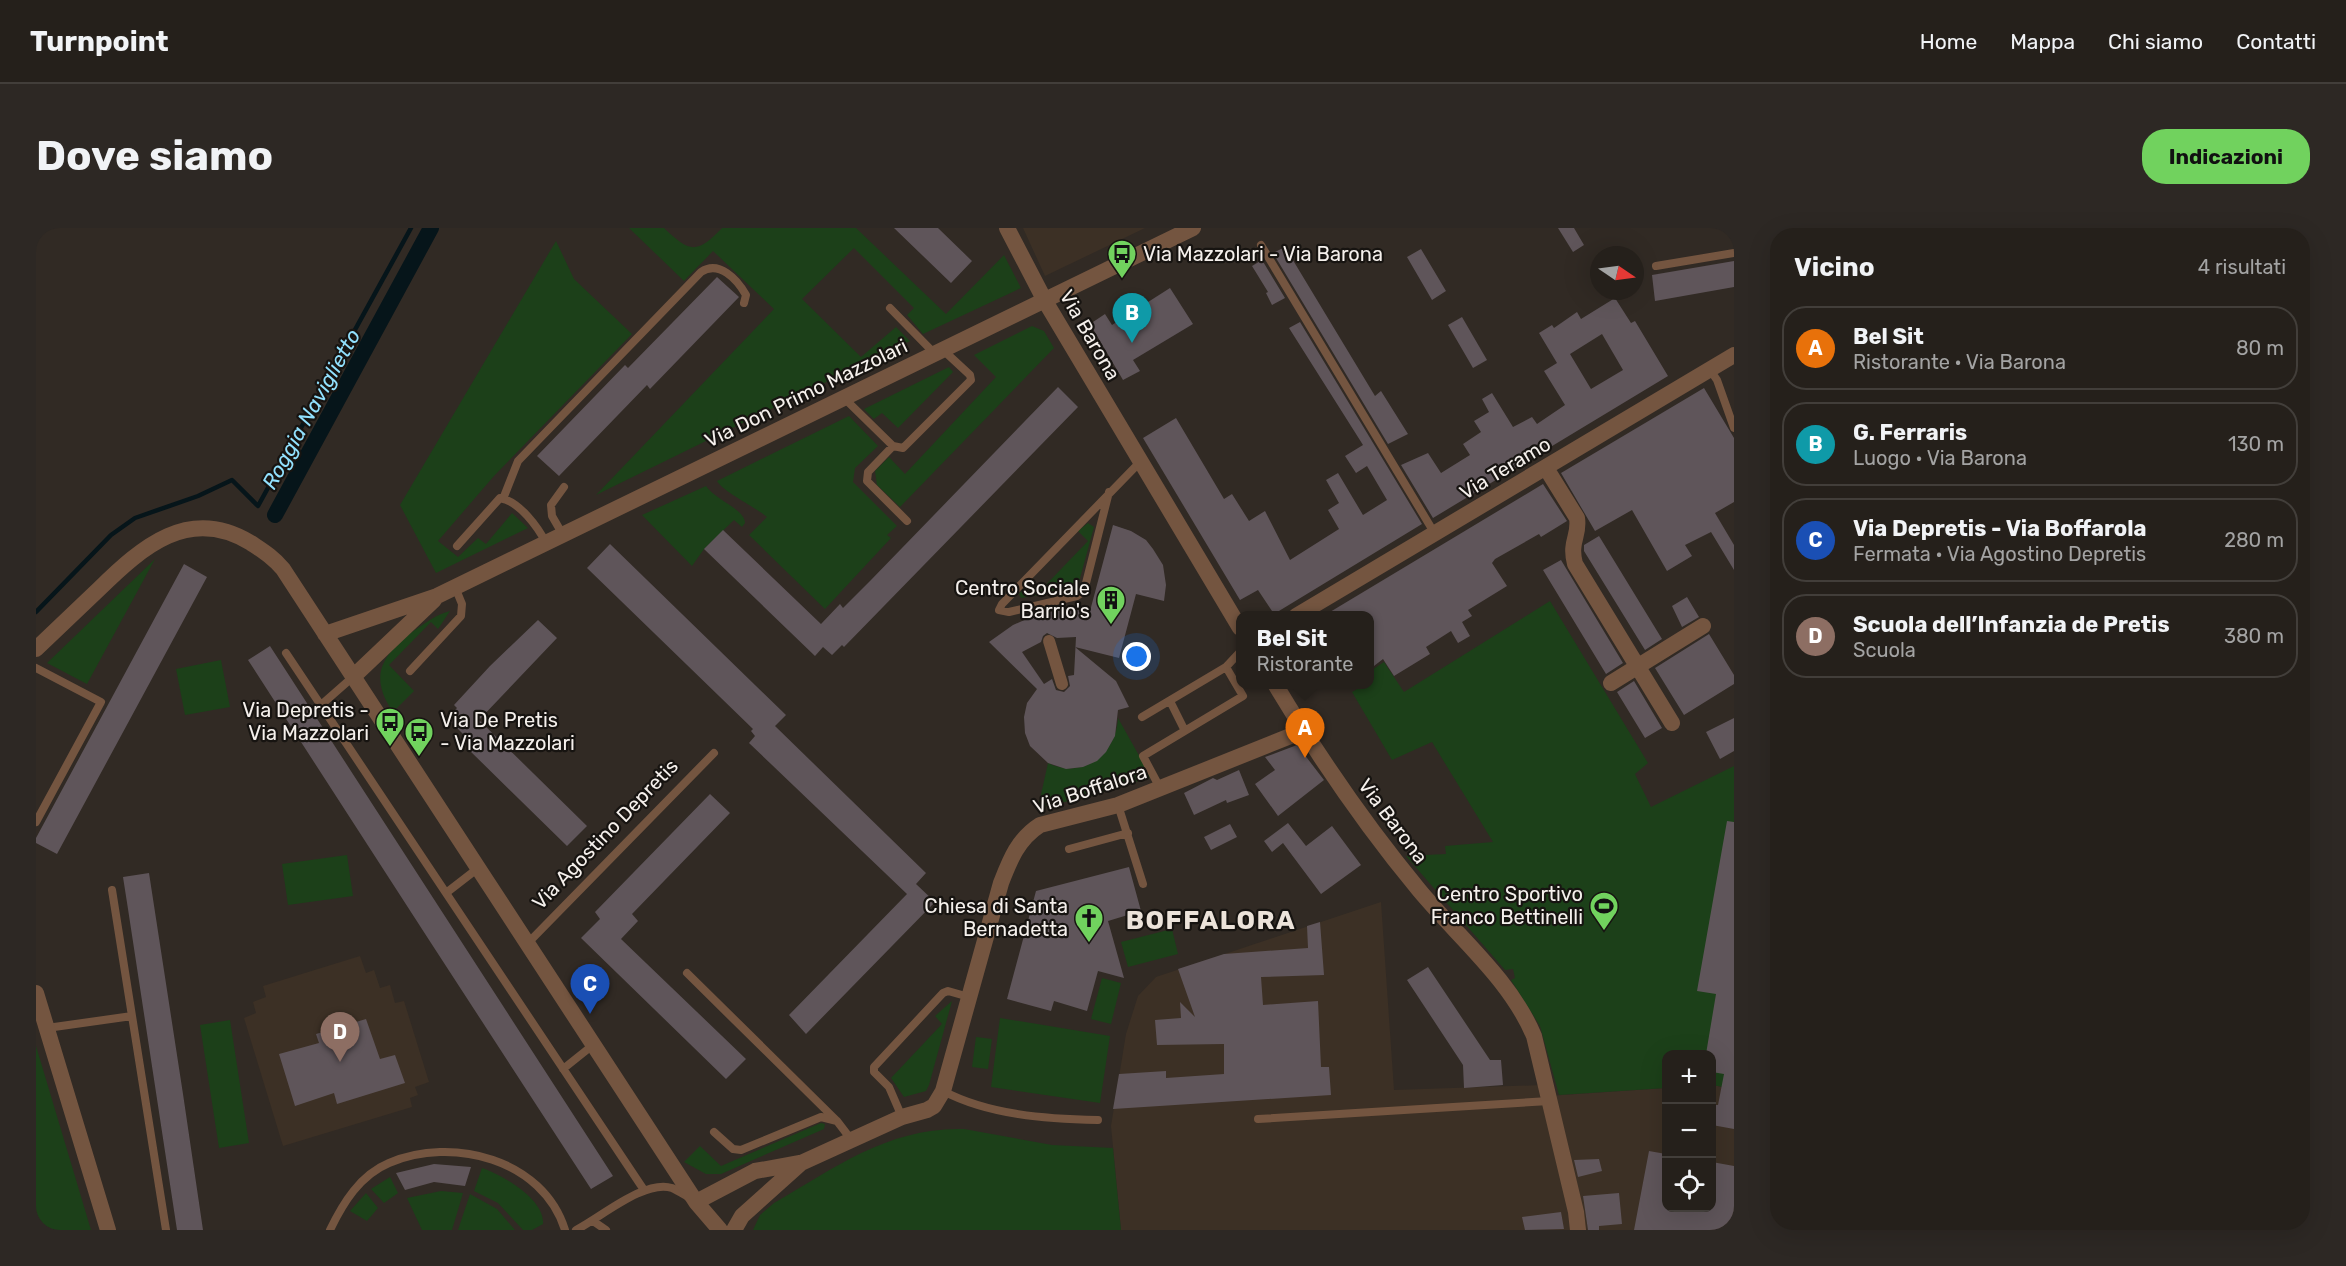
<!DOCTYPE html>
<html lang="it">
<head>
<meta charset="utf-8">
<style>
  :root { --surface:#25201b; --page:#2d2824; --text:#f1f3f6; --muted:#a3a3a3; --line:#423e3a; --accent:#71d25e }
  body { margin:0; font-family:Rubik,sans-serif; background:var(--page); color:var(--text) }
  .controls { position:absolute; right:18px; bottom:18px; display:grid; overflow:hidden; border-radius:12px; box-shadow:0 6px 24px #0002 }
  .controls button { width:54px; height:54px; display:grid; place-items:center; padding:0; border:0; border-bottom:2px solid var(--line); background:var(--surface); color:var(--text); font:30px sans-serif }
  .compass { position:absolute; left:1554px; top:18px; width:54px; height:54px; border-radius:50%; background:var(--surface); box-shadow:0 6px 24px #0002; rotate:103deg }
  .you { position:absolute; left:1101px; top:429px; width:21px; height:21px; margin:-15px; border:4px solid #fff; border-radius:50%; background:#1a73e8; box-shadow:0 0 0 9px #1a73e833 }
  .badge { display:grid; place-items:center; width:39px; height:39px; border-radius:50%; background:var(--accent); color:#fff; font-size:20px; font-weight:700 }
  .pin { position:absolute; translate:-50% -50px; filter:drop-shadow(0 2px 3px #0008) }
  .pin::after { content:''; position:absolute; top:32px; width:21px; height:18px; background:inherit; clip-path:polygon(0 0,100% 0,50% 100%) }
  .popup { position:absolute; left:1200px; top:383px; width:138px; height:78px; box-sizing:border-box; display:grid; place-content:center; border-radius:12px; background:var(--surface); filter:drop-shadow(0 2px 4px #0005); font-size:20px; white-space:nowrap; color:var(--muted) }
  .popup b { font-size:22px; color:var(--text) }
  .popup::after { content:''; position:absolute; left:50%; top:100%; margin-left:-12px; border:12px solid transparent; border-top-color:var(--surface) }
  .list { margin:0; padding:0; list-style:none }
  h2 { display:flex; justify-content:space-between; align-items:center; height:78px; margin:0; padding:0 24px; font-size:26px }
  h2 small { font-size:20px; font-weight:400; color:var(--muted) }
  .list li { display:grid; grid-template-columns:39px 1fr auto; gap:18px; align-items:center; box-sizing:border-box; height:84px; margin:0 12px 12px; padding:0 12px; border:2px solid var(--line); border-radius:24px }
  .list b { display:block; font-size:22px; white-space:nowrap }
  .list p { margin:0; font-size:20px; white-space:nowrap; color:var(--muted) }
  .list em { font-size:20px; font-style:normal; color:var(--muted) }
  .icon { flex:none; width:33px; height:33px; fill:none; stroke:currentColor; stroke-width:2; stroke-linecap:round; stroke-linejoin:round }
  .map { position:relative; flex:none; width:1698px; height:1002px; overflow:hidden; border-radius:24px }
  header { display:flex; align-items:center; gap:36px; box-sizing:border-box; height:84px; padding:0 30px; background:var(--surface); border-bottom:2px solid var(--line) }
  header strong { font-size:28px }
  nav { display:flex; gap:33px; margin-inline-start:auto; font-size:21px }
  .intro { display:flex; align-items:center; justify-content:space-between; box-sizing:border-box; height:144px; padding:0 36px }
  h1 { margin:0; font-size:42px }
  .button { padding:15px 27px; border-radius:24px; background:var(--accent); color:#111; font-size:21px; font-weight:700 }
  main { display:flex; gap:36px; padding:0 36px }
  aside { flex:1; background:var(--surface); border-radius:24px; box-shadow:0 6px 24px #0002 }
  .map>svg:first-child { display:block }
  .built { fill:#3c3025 }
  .green { fill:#1c4019 }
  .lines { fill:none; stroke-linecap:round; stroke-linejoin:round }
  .stream { stroke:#06151a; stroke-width:4.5 }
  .canal { stroke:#06151a; stroke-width:16 }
  .building { fill:#5f555a; fill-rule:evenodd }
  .service { stroke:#745540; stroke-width:8 }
  .pedestrian { stroke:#745540; stroke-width:12 }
  .minor { stroke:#745540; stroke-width:16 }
  .labels { text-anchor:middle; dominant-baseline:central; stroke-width:4.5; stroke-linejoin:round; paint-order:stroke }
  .poi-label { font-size:20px; fill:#f5f0ec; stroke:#171411; text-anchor:end }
  .street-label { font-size:20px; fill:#f5f0ec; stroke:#171411 }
  .water-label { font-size:21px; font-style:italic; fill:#92e1fe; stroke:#171411 }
  .district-label { font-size:26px; font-weight:bold; letter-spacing:1.5px; fill:#ece3da; stroke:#171411 }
</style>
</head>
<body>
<header>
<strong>Turnpoint</strong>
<nav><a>Home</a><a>Mappa</a><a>Chi siamo</a><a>Contatti</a></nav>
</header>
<div class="intro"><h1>Dove siamo</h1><a class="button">Indicazioni</a></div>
<main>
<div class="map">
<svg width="1698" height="1002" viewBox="0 0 1698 1002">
  <rect width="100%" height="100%" fill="#312a24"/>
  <path class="built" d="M 987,0 L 1109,0 L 1009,48 Z
    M 1345,674 L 1358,862 L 1507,857 L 1540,1002 L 1085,1002 L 1075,898 L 1090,806 L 1102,768 L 1120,749 Z
    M 324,728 L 330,745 L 338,742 L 344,760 L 354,757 L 359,775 L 368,773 L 393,854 L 379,859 L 382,867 L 374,870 L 376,879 L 247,918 L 208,790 L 220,785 L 217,774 L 230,769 L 227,758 Z
    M 1676,857 L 1698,861 L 1698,1002 L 1543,1002 L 1512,868 L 1630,860 L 1630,980 L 1676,980 Z"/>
  <path class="green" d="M 593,0 L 628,0 C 654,25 661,26 686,0 L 820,0 L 910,86 L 968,27 L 985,60 L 887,106 L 871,87 L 878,80 L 818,20 L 766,71 L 825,129 L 860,99 L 874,113 L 560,267 L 738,81 L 677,23 L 648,53 Z
    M 520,13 L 538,51 L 596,106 L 458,248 L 402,313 L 422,329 L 442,310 L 450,316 L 476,285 L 492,300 L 400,345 L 364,277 Z
    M 996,98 L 1008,103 L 1018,120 L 864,279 L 841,257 L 839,243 L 853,229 L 869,246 L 960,149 L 938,127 Z
    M 913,139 L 917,144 L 862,200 L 846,185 L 838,191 L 828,181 Z
    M 813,188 L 842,218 L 819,240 L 817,254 L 861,298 L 851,307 L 855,310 L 789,381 L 713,307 L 731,289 C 719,279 686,263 681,253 Z
    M 670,258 C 679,272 709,281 709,295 L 706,299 L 698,292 L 668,321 L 656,338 L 606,287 Z
    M 1052,295 L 1058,299 L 1041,361 L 985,370 L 983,366 L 993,355 L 1003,364 L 1052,313 L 1042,303 Z
    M 119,331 L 51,456 L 11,435 Z
    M 1514,373 L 1612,535 L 1599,546 L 1615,579 L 1698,538 L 1698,861 L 1676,857 L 1676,826 L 1630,826 L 1630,860 L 1523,867 L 1504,798 L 1475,752 L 1479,750 L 1477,741 L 1469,742 L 1370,628 L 1410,626 L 1409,618 L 1457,614 L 1396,514 L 1356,532 L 1316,464 L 1328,457 L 1334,456 L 1334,443 L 1348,434 L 1368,464 Z
    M 414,383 L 402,401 L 395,394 L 353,437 L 378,463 L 357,484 C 333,449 345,428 376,404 C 388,396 399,387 414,383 Z
    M 185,432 L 194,479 L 149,487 L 140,441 Z
    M 1082,490 L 1115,549 L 1055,568 L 1002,580 L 1012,535 C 1046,552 1080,527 1082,490 Z
    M 311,627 L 317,668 L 252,677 L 246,636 Z
    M 1136,701 L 1142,726 L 1092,739 L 1085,714 Z
    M 1066,750 L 1085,755 L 1075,796 L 1055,791 Z
    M 916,773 L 893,857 L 890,863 L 868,869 L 855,850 L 906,796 L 899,788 Z
    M 964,790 L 1074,808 L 1064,875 L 955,859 Z
    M 194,792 L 213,915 L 183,920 L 164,797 Z
    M 940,809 L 956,811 L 952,841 L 936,839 Z
    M 0,818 L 55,1002 L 0,1002 Z
    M 785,895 L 789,896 L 788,901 L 685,946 L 670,946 L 648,934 L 664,918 L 685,938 Z
    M 928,901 L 1016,917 L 1077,920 L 1085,1002 L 717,1002 L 724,987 L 738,975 C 800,939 853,899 928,901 Z
    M 446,940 C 466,947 509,971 507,996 L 496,1002 L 487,1002 L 462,975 L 438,963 Z
    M 354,949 L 362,965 L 348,975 L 335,961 Z
    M 405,963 L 427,965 L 416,1002 L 386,1002 L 371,970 Z
    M 330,965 L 342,980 L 331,993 L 314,983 Z
    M 434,966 L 461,981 L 479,1002 L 422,1002 Z"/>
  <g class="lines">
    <path class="stream" d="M 0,384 L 75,307 L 99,290 L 162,268 L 196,252 L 222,278 L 375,0"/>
    <path class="canal" d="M 239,287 L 395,0"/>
  </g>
  <path class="building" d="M 858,0 L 902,0 L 936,33 L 915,55 Z
    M 1522,0 L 1538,0 L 1548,17 L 1537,24 Z
    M 1249,19 L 1339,168 L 1345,163 L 1372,206 L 1352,216 L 1237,25 Z
    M 1385,21 L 1410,63 L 1396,72 L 1371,29 Z
    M 1226,32 L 1249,70 L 1236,77 L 1230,65 L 1232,64 L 1216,38 Z
    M 1698,33 L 1698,59 L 1619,73 L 1616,47 Z
    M 681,49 L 703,69 L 614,161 L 611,157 L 523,248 L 501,228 L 589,137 L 592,140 Z
    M 1134,60 L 1157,96 L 1097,132 L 1104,143 L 1087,152 L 1054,96 L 1069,86 L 1076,97 Z
    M 1579,70 L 1595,95 L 1599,93 L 1632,148 L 1397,290 L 1365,237 L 1392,225 L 1405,245 L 1434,227 L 1427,216 L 1445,204 L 1438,193 L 1453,184 L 1446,171 L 1456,165 L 1477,199 L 1496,189 L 1501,196 L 1529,177 L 1508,143 L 1521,135 L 1503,105 L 1516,97 L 1518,100 L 1541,84 L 1545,91 ZM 1566,106 L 1587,142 L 1555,161 L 1534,126 Z
    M 1426,89 L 1451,132 L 1437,140 L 1412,97 Z
    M 1264,94 L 1386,296 L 1238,386 L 1222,362 L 1204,372 L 1107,210 L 1140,190 L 1188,271 L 1196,266 L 1213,293 L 1229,283 L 1254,332 L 1303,301 L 1292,282 L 1303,275 L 1290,252 L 1302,245 L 1327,287 L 1351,272 L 1331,238 L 1320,245 L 1309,228 L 1327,217 L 1253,100 Z
    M 1022,159 L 1042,179 L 808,419 L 806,417 L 796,427 L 787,419 L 779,428 L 668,321 L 687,302 L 785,396 L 804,376 L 807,380 L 835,352 Z
    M 1668,160 L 1698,210 L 1698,274 L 1679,285 L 1698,317 L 1698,342 L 1675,304 L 1649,317 L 1656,328 L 1631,343 L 1596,282 L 1559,303 L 1525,245 Z
    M 1507,256 L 1531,293 L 1505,309 L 1503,306 L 1459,331 L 1456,335 L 1471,358 L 1432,382 L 1436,388 L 1426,394 L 1434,408 L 1422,415 L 1415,403 L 1390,419 L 1394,426 L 1358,448 L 1347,431 L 1338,438 L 1334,430 L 1334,387 L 1289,387 Z
    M 1077,297 L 1095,303 L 1110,312 L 1117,321 L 1127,337 L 1130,357 L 1128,373 L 1100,366 L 1083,430 L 1039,419 L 1080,453 L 1093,479 L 1082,482 L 1079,508 L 1070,524 L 1061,533 L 1047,539 L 1030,541 L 1012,535 L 994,518 L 989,505 L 988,489 L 991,475 L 1001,461 L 953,414 L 977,397 L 1002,386 L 1031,381 L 1054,383 ZM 1011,405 L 1021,410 L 1040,409 L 1038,447 L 1032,448 L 1034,458 L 1028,464 L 1020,462 L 1016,451 L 1008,456 L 986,424 L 1005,414 L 1007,408 Z
    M 1563,308 L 1626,411 L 1609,422 L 1548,323 L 1548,317 Z
    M 574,316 L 750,487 L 739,498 L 890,645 L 880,656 L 899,674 L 770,806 L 753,787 L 871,666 L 713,515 L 719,508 L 715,503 L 717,501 L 551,340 Z
    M 1525,332 L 1587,435 L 1570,446 L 1507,342 Z
    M 148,336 L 171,349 L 21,626 L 0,615 L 0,610 Z
    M 1651,369 L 1663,389 L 1646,399 L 1636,378 Z
    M 502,392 L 521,410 L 443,492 L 551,598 L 531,618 L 431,520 L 436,515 L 411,490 L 421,480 L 418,477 L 454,438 Z
    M 1673,406 L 1698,447 L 1698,456 L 1648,487 L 1619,440 Z
    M 234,418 L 577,948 L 555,961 L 395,715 L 212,432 Z
    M 1598,453 L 1626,500 L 1609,510 L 1581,464 Z
    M 1698,490 L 1698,523 L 1684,531 L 1670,504 Z
    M 1261,517 L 1288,552 L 1242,588 L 1219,556 L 1239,542 L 1229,529 Z
    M 1203,542 L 1213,567 L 1191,575 L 1190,572 L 1158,587 L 1148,565 L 1177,550 L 1181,552 Z
    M 674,566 L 694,585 L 596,686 L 602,693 L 585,711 L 710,831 L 690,851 L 545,710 L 564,691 L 559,684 Z
    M 1691,593 L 1698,594 L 1698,901 L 1676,897 L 1676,877 L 1682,877 L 1688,846 L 1676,844 L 1676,826 L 1670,826 L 1680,766 L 1661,763 Z
    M 1252,595 L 1270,618 L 1296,598 L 1325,637 L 1285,666 L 1247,615 L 1236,624 L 1228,613 Z
    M 1194,596 L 1201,609 L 1175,622 L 1168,609 Z
    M 1093,639 L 1105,683 L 1072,693 L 1088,750 L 1062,743 L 1051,783 L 1018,773 L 1015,783 L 971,771 L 1000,663 Z
    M 113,645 L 147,866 L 167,1002 L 141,1002 L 92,681 L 87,649 Z
    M 1284,694 L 1288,747 L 1225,749 L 1227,777 L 1282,773 L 1285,839 L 1293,839 L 1295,867 L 1077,881 L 1083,846 L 1130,843 L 1130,850 L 1188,846 L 1188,816 L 1121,817 L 1119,792 L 1145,790 L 1144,774 L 1159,789 L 1142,741 L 1188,726 L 1272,720 L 1271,698 Z
    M 1392,739 L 1454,832 L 1465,832 L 1467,857 L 1428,860 L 1427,837 L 1371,752 Z
    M 330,791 L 344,831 L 359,827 L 369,855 L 301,876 L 298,865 L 259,878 L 243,826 L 283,815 L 280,806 Z
    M 1613,923 L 1630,926 L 1630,980 L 1676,980 L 1676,934 L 1698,938 L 1698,1002 L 1598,1002 Z
    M 1563,931 L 1566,943 L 1542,949 L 1538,932 Z
    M 398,936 L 435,939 L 429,958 L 398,954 L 369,962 L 360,945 Z
    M 1583,965 L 1586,996 L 1563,998 L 1563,1002 L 1552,1002 L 1547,968 Z
    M 1525,984 L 1528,1001 L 1489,1002 L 1486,989 Z"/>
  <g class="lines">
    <path class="service" d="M 1225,17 L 1399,306
      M 1620,38 L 1698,25
      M 854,80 L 899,126
      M 1674,142 L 1681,152 L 1698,200
      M 808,170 L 857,218 L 867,220 L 935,152 L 934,147 L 907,122
      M 857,218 L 832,244 L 831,253 L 871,293
      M 1073,264 L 1048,363 L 1041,368 L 973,384 L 963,382 L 966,376 L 1104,234
      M 467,271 L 482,233 L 665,44 C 683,32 701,51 710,67 L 708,75
      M 527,307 L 516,288 L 515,277 L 528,259
      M 421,318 L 464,270 C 483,273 502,299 510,315
      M 250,425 L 608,962
      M 0,440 L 65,474 L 0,594
      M 374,443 L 425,388 L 426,376 L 419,359
      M 1134,473 L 1149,503
      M 285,477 L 318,448
      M 1106,489 L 1190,439 L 1204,424
      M 1124,560 L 1107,528 L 1207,468 L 1190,439
      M 1082,577 L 1107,656
      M 1033,621 L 1092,605
      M 76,662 L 130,1002
      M 410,665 L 441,641
      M 491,716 L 678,525
      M 651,745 L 801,893
      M 11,800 L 96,788
      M 527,841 L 557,817
      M 907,863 C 953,887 1010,891 1062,892
      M 866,889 L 853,859 L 838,844 L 838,839 L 907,765 L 912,763 L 933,769
      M 1222,891 L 1513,873
      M 678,904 L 697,921 L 705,922 L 785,889 L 801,893 L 814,910
      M 557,993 L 570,1002
      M 294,1002 C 307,975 324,947 353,935 C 416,908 507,931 529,1002
      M 540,1002 C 564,990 609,951 636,960 C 641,962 647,966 652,969"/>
    <path class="pedestrian" d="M 1013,413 L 1026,456"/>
    <path class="minor" d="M 971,0 L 1009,73 L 1204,400
      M 1510,240 L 1541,290 C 1544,308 1533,313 1539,336 L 1636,495
      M 1260,388 L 1698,127
      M 289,406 L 401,368 L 1157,0
      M 0,421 C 21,401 42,381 63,361 C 106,319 153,277 215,315 C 227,323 237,329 247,341 C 385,552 522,763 660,974 L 684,1002
      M 318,448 L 398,372
      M 1575,455 L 1667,398
      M 1239,456 C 1282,528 1330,598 1383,662 C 1422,709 1474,751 1498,808 L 1540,984 L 1542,1002
      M 0,765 L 72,1002
      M 660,974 L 719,943 L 764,935
      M 698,1002 L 706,988 L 765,935 L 866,889 L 891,882 L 898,878 L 907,863 L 965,655 C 974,632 982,611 1004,597 L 1082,577 L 1267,503"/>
  </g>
  <defs>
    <g id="bus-pin" transform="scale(1.5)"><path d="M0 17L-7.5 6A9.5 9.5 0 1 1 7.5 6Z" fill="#71d25e" stroke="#171411"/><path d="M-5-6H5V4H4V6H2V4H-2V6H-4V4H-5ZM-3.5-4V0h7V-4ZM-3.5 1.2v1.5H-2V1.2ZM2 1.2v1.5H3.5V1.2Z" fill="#111"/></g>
    <g id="building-pin" transform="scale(1.5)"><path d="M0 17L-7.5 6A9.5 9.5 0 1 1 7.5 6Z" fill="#71d25e" stroke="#171411"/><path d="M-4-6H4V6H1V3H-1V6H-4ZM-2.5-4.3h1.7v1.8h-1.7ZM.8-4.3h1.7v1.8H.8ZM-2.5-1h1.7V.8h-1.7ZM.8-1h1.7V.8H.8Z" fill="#111"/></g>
    <g id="stadium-pin" transform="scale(1.5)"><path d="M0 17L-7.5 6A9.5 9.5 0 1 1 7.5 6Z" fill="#71d25e" stroke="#171411"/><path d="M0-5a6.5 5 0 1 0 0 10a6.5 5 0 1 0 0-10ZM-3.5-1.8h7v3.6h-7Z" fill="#111"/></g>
    <g id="church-pin" transform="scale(1.5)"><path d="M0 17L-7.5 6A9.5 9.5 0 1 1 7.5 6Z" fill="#71d25e" stroke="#171411"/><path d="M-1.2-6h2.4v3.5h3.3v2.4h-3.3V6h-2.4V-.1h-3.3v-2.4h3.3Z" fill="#111"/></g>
  </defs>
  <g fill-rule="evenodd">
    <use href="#bus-pin" x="1086" y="26"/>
    <use href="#building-pin" x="1075" y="372"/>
    <use href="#bus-pin" x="354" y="494"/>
    <use href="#bus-pin" x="383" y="504"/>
    <use href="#stadium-pin" x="1568" y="678"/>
    <use href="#church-pin" x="1053" y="690"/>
  </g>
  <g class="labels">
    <g class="poi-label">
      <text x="1107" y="26" text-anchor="start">Via Mazzolari - Via Barona</text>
      <text x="1054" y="360">Centro Sociale<tspan x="1054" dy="23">Barrio's</tspan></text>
      <text x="333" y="482">Via Depretis -<tspan x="333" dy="23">Via Mazzolari</tspan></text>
      <text x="404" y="492" text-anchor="start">Via De Pretis<tspan x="404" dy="23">- Via Mazzolari</tspan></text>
      <text x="1547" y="666">Centro Sportivo<tspan x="1547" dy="23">Franco Bettinelli</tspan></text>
      <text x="1032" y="678">Chiesa di Santa<tspan x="1032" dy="23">Bernadetta</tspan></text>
    </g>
    <g class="street-label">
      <text transform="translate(1054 107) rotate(60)">Via Barona</text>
      <text transform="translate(770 165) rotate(-26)">Via Don Primo Mazzolari</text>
      <text transform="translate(1469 240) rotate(-31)">Via Teramo</text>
      <text transform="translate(1054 561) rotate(-18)">Via Boffalora</text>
      <text transform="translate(1357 593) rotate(53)">Via Barona</text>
      <text transform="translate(569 606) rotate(-46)">Via Agostino Depretis</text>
    </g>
    <g class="water-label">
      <text transform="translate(275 181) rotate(-61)">Roggia Naviglietto</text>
    </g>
    <g class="district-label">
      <text x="1175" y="692">BOFFALORA</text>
    </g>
  </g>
</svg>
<div class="controls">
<button>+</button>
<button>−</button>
<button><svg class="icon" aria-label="locate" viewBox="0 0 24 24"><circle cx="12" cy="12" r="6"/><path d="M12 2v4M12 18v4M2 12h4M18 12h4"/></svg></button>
</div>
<svg class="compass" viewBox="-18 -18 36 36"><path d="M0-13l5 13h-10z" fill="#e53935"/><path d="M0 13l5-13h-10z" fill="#a3a3a3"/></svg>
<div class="you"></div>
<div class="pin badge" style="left:1269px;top:530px;background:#e8710a">A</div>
<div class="popup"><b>Bel Sit</b>Ristorante</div>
<div class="pin badge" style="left:1096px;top:115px;background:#0f9aa8">B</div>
<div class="pin badge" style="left:554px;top:786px;background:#1a4fb4">C</div>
<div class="pin badge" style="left:304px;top:834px;background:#8d6e63">D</div>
</div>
<aside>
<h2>Vicino<small>4 risultati</small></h2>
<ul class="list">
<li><span class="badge" style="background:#e8710a">A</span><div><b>Bel Sit</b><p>Ristorante · Via Barona</p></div><em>80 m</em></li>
<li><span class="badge" style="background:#0f9aa8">B</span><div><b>G. Ferraris</b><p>Luogo · Via Barona</p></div><em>130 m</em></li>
<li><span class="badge" style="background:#1a4fb4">C</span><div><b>Via Depretis - Via Boffarola</b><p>Fermata · Via Agostino Depretis</p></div><em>280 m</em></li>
<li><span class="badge" style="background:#8d6e63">D</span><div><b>Scuola dell’Infanzia de Pretis</b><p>Scuola</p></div><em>380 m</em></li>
</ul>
</aside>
</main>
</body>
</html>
